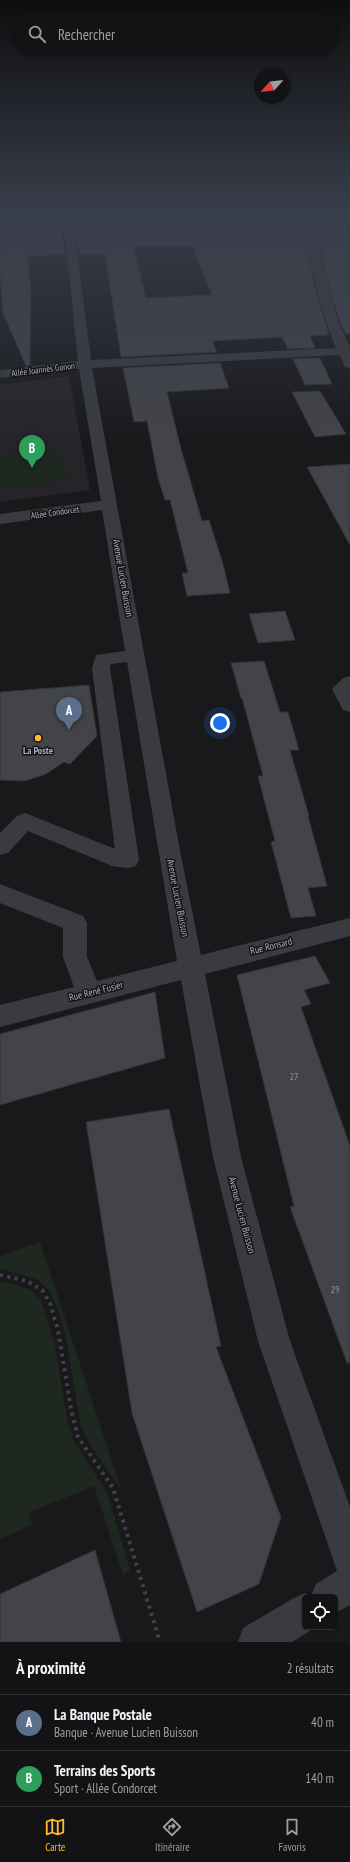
<!DOCTYPE html>
<html lang="fr">
<head>
<meta charset="utf-8">
<style>
  :root { --surface:#131315; --page:#1c1c1e; --text:#f1f3f6; --muted:#9d9ea0; --line:#323234; --accent:#feba30 }
  body { margin:0; font-family:"PT Sans Narrow",sans-serif; background:var(--page); color:var(--text) }
  .controls { position:absolute; right:12px; bottom:12px; display:grid; overflow:hidden; border-radius:6px; box-shadow:0 1px 3px #0004 }
  .controls button { width:36px; height:36px; display:grid; place-items:center; padding:0; border:0; border-bottom:1px solid var(--line); background:var(--surface); color:var(--text); font:20px sans-serif }
  .compass { position:absolute; left:254px; top:68px; width:36px; height:36px; border-radius:50%; background:var(--surface); box-shadow:0 1px 3px #0004; rotate:243deg }
  .you { position:absolute; left:220px; top:723px; width:14px; height:14px; margin:-10px; border:3px solid #fff; border-radius:50%; background:#1a73e8; box-shadow:0 0 0 6px #1a73e833 }
  .badge { display:grid; place-items:center; width:26px; height:26px; border-radius:50%; background:var(--accent); color:#fff; font-size:13px; font-weight:700 }
  .pin { position:absolute; translate:-50% -33px; filter:drop-shadow(0 1px 2px #0008) }
  .pin::after { content:''; position:absolute; top:21px; width:14px; height:12px; background:inherit; clip-path:polygon(0 0,100% 0,50% 100%) }
  .list { margin:0; padding:0; list-style:none }
  h2 { display:flex; justify-content:space-between; align-items:center; height:52px; margin:0; padding:0 16px; font-size:17px }
  h2 small { font-size:13px; font-weight:400; color:var(--muted) }
  .list li { display:grid; grid-template-columns:26px 1fr auto; gap:12px; align-items:center; box-sizing:border-box; height:56px; padding:0 16px; border-top:1px solid var(--line) }
  .list b { display:block; font-size:15px; white-space:nowrap }
  .list p { margin:0; font-size:13px; white-space:nowrap; color:var(--muted) }
  .list em { font-size:13px; font-style:normal; color:var(--muted) }
  .icon { flex:none; width:22px; height:22px; fill:none; stroke:currentColor; stroke-width:2; stroke-linecap:round; stroke-linejoin:round }
  .map { position:relative; flex:none; width:350px; height:1642px; overflow:hidden }
  .search { position:absolute; background:var(--surface); box-shadow:0 1px 3px #0004; left:12px; right:12px; top:12px; height:44px; display:flex; align-items:center; gap:10px; box-sizing:border-box; padding:0 14px; border-radius:22px; color:var(--muted); font-size:15px }
  .sheet { height:164px; background:var(--surface) }
  nav { display:flex; justify-content:space-around; align-items:center; box-sizing:border-box; height:56px; border-top:1px solid var(--line); background:var(--surface); font-size:11px; color:var(--muted) }
  nav a { display:grid; justify-items:center; gap:2px }
  nav .on { color:var(--accent) }
  .map>svg:first-child { display:block }
  .built { fill:#252529 }
  .green { fill:#1f2820 }
  .building { fill:#434449; stroke:#333338; fill-rule:evenodd }
  .lines { fill:none; stroke-linecap:round; stroke-linejoin:round }
  .path { stroke:#404248; stroke-width:4; stroke-dasharray:3 4.5; stroke-linecap:butt }
  .minor { fill:#3a3b41; fill-rule:evenodd }
  .poi-dot { fill:#feba30; stroke:#141417; stroke-width:1.5 }
  .labels { text-anchor:middle; dominant-baseline:central; stroke-width:3; stroke-linejoin:round; paint-order:stroke }
  .far-street-label { font-size:9px; fill:#abb0bc; stroke:#141417 }
  .street-label { font-size:10px; fill:#abb0bc; stroke:#141417 }
  .poi-label { font-size:10px; font-weight:bold; fill:#abb0bc; stroke:#141417 }
  .near-number-label { font-size:10px; fill:#91959f }
</style>
</head>
<body>
<div class="map">
<svg width="350" height="1642" viewBox="0 0 350 1642">
  <rect width="100%" height="100%" fill="#19191c"/>
  <path class="built" d="M 69,376 L 90,490 L 0,502 L 0,385 Z"/>
  <path class="green" d="M 57,450 L 70,480 L 0,489 L 0,457 Z
    M 40,1242 L 121,1489 L 92,1448 L 81,1427 L 66,1338 L 58,1309 L 49,1290 L 37,1279 L 0,1269 L 0,1256 Z
    M 0,1282 L 10,1283 L 29,1289 L 41,1300 L 55,1345 L 68,1423 L 73,1440 L 107,1492 L 130,1570 L 123,1575 L 94,1486 L 29,1512 L 32,1525 L 0,1539 Z"/>
  <path class="building" d="M 0,213 L 57,213 L 58,219 L 0,222 Z
    M 70,213 L 193,213 L 71,218 Z
    M 304,220 L 314,284 L 329,335 L 310,336 L 315,348 L 288,349 L 282,337 L 212,341 L 217,352 L 121,357 L 105,254 L 79,254 L 74,227 L 175,222 ZM 192,245 L 212,295 L 146,298 L 133,246 Z
    M 342,220 L 350,235 L 350,334 L 346,334 L 342,327 L 330,291 L 321,253 L 317,221 Z
    M 61,228 L 65,254 L 27,256 L 31,289 L 30,365 L 26,366 L 3,313 L 0,272 L 0,230 Z
    M 320,358 L 332,384 L 305,385 L 293,359 Z
    M 220,363 L 229,388 L 167,392 L 180,445 L 202,521 L 209,520 L 223,564 L 230,593 L 187,596 L 182,573 L 188,573 L 170,500 L 165,500 L 158,478 L 147,421 L 134,422 L 123,368 Z
    M 320,391 L 346,434 L 315,437 L 292,392 Z
    M 350,464 L 350,545 L 307,467 Z
    M 285,611 L 295,640 L 258,643 L 249,614 Z
    M 264,661 L 280,712 L 288,712 L 299,750 L 290,750 L 309,816 L 308,816 L 327,886 L 308,888 L 316,916 L 291,918 L 271,842 L 275,841 L 258,776 L 263,776 L 242,698 L 241,698 L 231,663 Z
    M 89,685 L 97,736 L 70,764 L 64,762 L 46,774 L 25,781 L 0,780 L 0,692 Z
    M 315,956 L 330,983 L 304,990 L 311,1004 L 301,1007 L 350,1146 L 350,1363 L 347,1363 L 290,1207 L 294,1206 L 237,975 Z
    M 155,992 L 165,1058 L 0,1105 L 0,1034 Z
    M 169,1109 L 221,1346 L 216,1347 L 281,1517 L 259,1584 L 197,1612 L 132,1413 L 86,1122 Z
    M 95,1550 L 121,1642 L 0,1642 L 0,1594 Z"/>
  <g class="lines">
    <path class="path" d="M 0,1275 L 27,1281 L 42,1290 L 50,1303 L 58,1330 L 71,1409 L 78,1437 L 113,1488 L 160,1642"/>
    <path class="minor" d="M 58,213 L 68,213 L 70,220 L 241,213 L 350,213 L 350,217 L 315,218 L 320,253 L 329,291 L 341,328 L 350,347 L 350,368 L 345,367 L 340,355 L 92,368 L 181,856 L 201,955 L 350,918 L 350,936 L 205,974 L 241,1157 L 290,1341 L 350,1507 L 350,1605 L 335,1613 L 335,1597 L 305,1597 L 305,1627 L 316,1627 L 292,1642 L 238,1642 L 243,1628 L 292,1599 L 305,1593 L 311,1596 L 316,1584 L 337,1571 L 258,1341 L 213,1157 L 181,980 L 0,1027 L 0,1005 L 74,987 L 63,957 L 63,928 L 0,903 L 0,884 L 83,916 L 87,923 L 87,957 L 97,981 L 177,961 L 127,662 L 111,664 L 110,668 L 139,860 L 136,866 L 128,868 L 112,866 L 28,831 L 8,853 L 0,855 L 0,833 L 17,816 L 25,813 L 115,849 L 92,668 L 96,655 L 125,651 L 102,510 L 0,524 L 0,514 L 101,501 L 79,369 L 0,378 L 0,370 L 78,361 L 65,235 L 62,226 L 0,229 L 0,223 L 60,220 ZM 305,218 C 309,263 319,306 336,348 L 91,360 L 75,235 L 72,226 L 175,221 Z
      M 350,676 L 350,712 L 343,710 L 332,689 L 343,678 Z"/>
  </g>
  <linearGradient id="sky" x2="0" y2="1"><stop stop-color="#0e0e0f"/><stop offset="0.48" stop-color="#383e4b"/><stop offset="1" stop-color="#383e4b" stop-opacity="0"/></linearGradient>
  <rect width="350" height="443" fill="url(#sky)"/>
  <circle class="poi-dot" cx="38" cy="738" r="4"/>
  <g class="labels">
    <g class="far-street-label">
      <text transform="translate(43 369) rotate(-7)">Allée Joannès Gonon</text>
      <text transform="translate(55 512) rotate(-8)">Allée Condorcet</text>
    </g>
    <g class="street-label">
      <text transform="translate(123 578) rotate(80)">Avenue Lucien Buisson</text>
      <text transform="translate(178 898) rotate(79)">Avenue Lucien Buisson</text>
      <text transform="translate(271 946) rotate(-14)">Rue Ronsard</text>
      <text transform="translate(96 991) rotate(-14)">Rue René Fusier</text>
      <text transform="translate(242 1215) rotate(75)">Avenue Lucien Buisson</text>
    </g>
    <g class="poi-label">
      <text x="38" y="750">La Poste</text>
    </g>
    <g class="near-number-label">
      <text x="294" y="1076">27</text>
      <text x="335" y="1289">29</text>
    </g>
  </g>
</svg>
<div class="controls">
<button><svg class="icon" aria-label="locate" viewBox="0 0 24 24"><circle cx="12" cy="12" r="6"/><path d="M12 2v4M12 18v4M2 12h4M18 12h4"/></svg></button>
</div>
<svg class="compass" viewBox="-18 -18 36 36"><path d="M0-13l5 13h-10z" fill="#e53935"/><path d="M0 13l5-13h-10z" fill="#9d9ea0"/></svg>
<div class="you"></div>
<div class="pin badge" style="left:69px;top:730px;background:#5c6f8a">A</div>
<div class="pin badge" style="left:32px;top:468px;background:#2e9e5b">B</div>
<div class="search"><svg class="icon" aria-label="search" viewBox="0 0 24 24"><circle cx="10" cy="10" r="6"/><path d="M15 15l6 6"/></svg>Rechercher</div>
</div>
<section class="sheet">
<h2>À proximité<small>2 résultats</small></h2>
<ul class="list">
<li><span class="badge" style="background:#5c6f8a">A</span><div><b>La Banque Postale</b><p>Banque · Avenue Lucien Buisson</p></div><em>40 m</em></li>
<li><span class="badge" style="background:#2e9e5b">B</span><div><b>Terrains des Sports</b><p>Sport · Allée Condorcet</p></div><em>140 m</em></li>
</ul>
</section>
<nav>
<a class="on"><svg class="icon" aria-label="map" viewBox="0 0 24 24"><path d="M3 6l6-2 6 2 6-2v14l-6 2-6-2-6 2zM9 4v14M15 6v14"/></svg>Carte</a>
<a><svg class="icon" aria-label="directions" viewBox="0 0 24 24"><path d="M12 3l9 9-9 9-9-9zM9 14v-3h6M13 9l2 2-2 2"/></svg>Itinéraire</a>
<a><svg class="icon" aria-label="saved" viewBox="0 0 24 24"><path d="M7 4h10v16l-5-4-5 4z"/></svg>Favoris</a>
</nav>
</body>
</html>
